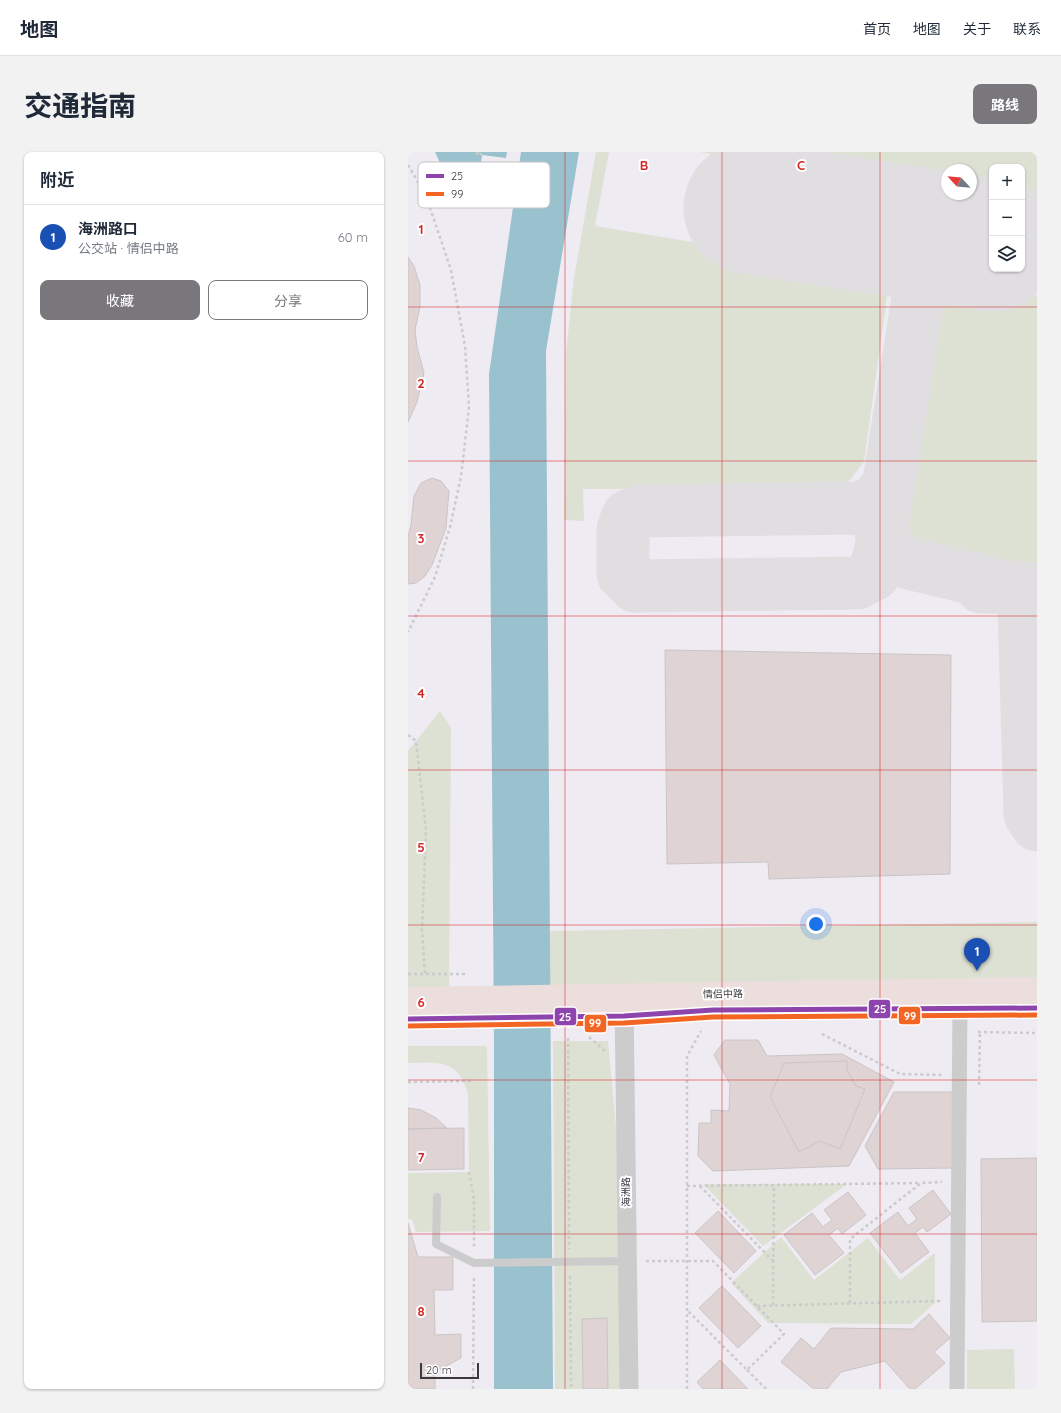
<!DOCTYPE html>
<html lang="zh">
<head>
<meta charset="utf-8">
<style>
  :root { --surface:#fff; --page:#f2f2f3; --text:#1f2937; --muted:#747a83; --line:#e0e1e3; --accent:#7a777c }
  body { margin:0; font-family:Quicksand,"Noto Sans SC",sans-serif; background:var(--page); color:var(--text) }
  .controls { position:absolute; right:12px; top:12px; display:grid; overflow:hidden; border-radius:8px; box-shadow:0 1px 3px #0004 }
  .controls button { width:36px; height:36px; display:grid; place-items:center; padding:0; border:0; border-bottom:1px solid var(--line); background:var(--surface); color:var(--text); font:20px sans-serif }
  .compass { position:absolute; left:533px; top:12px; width:36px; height:36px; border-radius:50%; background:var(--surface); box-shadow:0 1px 3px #0004; rotate:296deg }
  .scale { position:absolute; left:12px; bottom:10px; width:59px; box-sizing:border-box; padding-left:4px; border:2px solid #3b383d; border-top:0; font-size:11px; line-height:14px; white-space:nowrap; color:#3b383d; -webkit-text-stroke:3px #fff; paint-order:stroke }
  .you { position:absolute; left:408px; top:772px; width:14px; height:14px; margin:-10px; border:3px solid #fff; border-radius:50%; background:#1a73e8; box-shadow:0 0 0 6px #1a73e833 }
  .badge { display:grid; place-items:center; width:26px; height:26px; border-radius:50%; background:var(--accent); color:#fff; font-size:13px; font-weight:700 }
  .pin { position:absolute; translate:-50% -33px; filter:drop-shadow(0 1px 2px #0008) }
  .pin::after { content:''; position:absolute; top:21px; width:14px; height:12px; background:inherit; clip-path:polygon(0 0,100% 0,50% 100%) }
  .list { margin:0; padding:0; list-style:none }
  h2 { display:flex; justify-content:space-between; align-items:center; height:52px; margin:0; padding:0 16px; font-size:17px }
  h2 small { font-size:13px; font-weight:400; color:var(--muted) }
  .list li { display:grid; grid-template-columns:26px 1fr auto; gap:12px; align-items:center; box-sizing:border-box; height:64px; padding:0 16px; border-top:1px solid var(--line) }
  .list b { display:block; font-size:15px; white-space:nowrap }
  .list p { margin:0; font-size:13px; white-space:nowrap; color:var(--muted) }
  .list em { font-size:13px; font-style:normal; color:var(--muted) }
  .actions { display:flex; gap:8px; padding:12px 16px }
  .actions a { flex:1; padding:9px 0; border:1px solid var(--accent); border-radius:8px; text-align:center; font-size:14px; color:var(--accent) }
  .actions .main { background:var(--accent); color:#fff }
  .icon { flex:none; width:22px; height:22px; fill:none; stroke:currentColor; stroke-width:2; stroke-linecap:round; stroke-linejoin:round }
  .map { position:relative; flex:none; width:629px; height:1237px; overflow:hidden; border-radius:8px }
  header { display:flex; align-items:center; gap:24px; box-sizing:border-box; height:56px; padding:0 20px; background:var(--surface); border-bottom:1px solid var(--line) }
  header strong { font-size:19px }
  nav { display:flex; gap:22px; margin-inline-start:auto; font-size:14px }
  .intro { display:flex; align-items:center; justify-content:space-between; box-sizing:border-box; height:96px; padding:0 24px }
  h1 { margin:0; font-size:28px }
  .button { padding:10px 18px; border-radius:8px; background:var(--accent); color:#fff; font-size:14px; font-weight:700 }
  main { display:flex; gap:24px; padding:0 24px }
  aside { flex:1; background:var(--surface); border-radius:8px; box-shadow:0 1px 3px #0004 }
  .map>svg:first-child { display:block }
  .green { fill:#dde1d3 }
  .water { fill:#9ac2ce }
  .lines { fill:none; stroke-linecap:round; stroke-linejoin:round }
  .taxiway { stroke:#e1dee2; stroke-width:53 }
  .runway { stroke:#e1dee2; stroke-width:133 }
  .building { fill:#dfd3d3; stroke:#c9c5c7 }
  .path { stroke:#cbcacd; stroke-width:2.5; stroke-dasharray:3 3; stroke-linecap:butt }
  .service { stroke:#cdcccd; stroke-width:8 }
  .minor { stroke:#cdcccd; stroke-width:15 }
  .tertiary { stroke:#cdcccd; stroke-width:19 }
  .trunk { stroke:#ecdedc; stroke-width:22 }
  .bus-1-casing { stroke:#fff; stroke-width:8 }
  .bus-2-casing { stroke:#fff; stroke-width:8 }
  .bus-1 { stroke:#8e44ad; stroke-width:5 }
  .bus-2 { stroke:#f26522; stroke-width:5 }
  .grid { fill:none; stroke:#d62828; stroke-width:1; stroke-opacity:0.55 }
  .labels { text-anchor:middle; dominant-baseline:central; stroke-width:4; stroke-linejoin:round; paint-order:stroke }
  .street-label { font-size:10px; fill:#3b383d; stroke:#fff }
  .key { fill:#fff; stroke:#c4c3c5; stroke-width:1 }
  .key-label { font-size:11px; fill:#3b383d }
  .grid-label { font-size:13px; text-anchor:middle; font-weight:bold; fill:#d62828; stroke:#fff; stroke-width:4; stroke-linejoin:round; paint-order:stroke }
  .line-badge { stroke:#fff; stroke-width:1.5 }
  .badge-label { font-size:11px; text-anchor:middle; font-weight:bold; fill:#fff }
</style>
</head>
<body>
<header>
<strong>地图</strong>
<nav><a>首页</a><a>地图</a><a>关于</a><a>联系</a></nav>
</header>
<div class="intro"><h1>交通指南</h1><a class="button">路线</a></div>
<main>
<aside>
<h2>附近<small></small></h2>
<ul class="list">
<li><span class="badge" style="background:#1a4fb4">1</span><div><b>海洲路口</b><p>公交站 · 情侣中路</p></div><em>60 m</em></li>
</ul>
<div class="actions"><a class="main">收藏</a><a>分享</a></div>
</aside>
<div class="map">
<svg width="629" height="1237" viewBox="0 0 629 1237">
  <rect width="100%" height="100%" fill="#efebf2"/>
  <path class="green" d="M 188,0 L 201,0 L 187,74 L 455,118 L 472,131 L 479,145 L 456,310 L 441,329 L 414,336 L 175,337 L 176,369 L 156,368 L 158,201 L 166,126 Z
    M 291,0 L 629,0 L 629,52 L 614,50 L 614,15 L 584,15 L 584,45 L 563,42 L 563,18 L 539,18 L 539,38 Z
    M 551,132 L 629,144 L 629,426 L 498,395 L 487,376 L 483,357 L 481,324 L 510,155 C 523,139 530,134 551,132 Z
    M 32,559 L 43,576 L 41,839 L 0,840 L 0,599 Z
    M 629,770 L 629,829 L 142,839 L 142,779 Z
    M 145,889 L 200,889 L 219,1093 L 221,1237 L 147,1237 Z
    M 0,894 L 79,894 L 82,1079 L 8,1080 L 4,1067 L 0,1067 L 0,1021 L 61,1020 L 60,942 C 52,908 30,910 0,911 Z
    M 295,1032 L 439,1032 L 355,1094 Z
    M 373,1085 L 406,1128 L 460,1086 L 492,1128 L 527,1101 L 527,1151 L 503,1172 L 360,1171 L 323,1131 Z
    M 606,1197 L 607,1237 L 559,1237 L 559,1198 Z"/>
  <path class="water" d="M 27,0 L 99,0 L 98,6 L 74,3 L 69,45 L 46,41 Z
    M 113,0 L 171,0 L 138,199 L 145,1237 L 86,1237 L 86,890 L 81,222 Z"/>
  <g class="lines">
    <path class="taxiway" d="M 546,88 C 523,98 518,109 512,134 L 473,380 L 488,408 L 601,435 L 629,438
      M 476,386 L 466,422 L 449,431 L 227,434 L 215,422 L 215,377 L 220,364 L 232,359 L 454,356 L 468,348 L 480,333
      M 573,435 L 601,435 L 616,452 L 622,662 L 629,673"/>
    <path class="runway" d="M 342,56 L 584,93"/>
  </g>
  <path class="building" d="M 0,105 L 6,114 L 12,133 L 12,155 L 7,178 L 9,195 L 16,221 L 9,250 L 0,270 Z
    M 24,326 L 33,329 L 41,339 L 38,376 L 24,413 L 17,424 L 8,431 L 0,432 L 0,385 L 3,373 L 6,344 L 13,331 Z
    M 257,498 L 543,503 L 542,722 L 361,727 L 360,710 L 259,712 Z
    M 317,888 L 350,888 L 359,904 L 434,902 L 486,930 L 441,1014 L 305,1019 L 290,1004 L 291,971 L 303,971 L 303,958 L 321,959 L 322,932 L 306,903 Z
    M 439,909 L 439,918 L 448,934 L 457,937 L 432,997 L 412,989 L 391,1000 L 362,945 L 376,911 Z
    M 486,940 L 548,940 L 549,1016 L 470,1017 L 457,994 Z
    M 0,956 L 13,958 L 28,966 L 39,976 L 0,977 Z
    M 56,976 L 56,1017 L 0,1018 L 0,977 Z
    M 629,1006 L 629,1169 L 574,1170 L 573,1007 Z
    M 525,1038 L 543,1062 L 519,1080 L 515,1075 L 507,1081 L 521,1100 L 493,1121 L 462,1081 L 490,1060 L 500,1074 L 509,1067 L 501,1056 Z
    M 440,1040 L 458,1063 L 434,1082 L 430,1076 L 421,1083 L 436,1101 L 407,1123 L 376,1083 L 404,1061 L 415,1075 L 424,1068 L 416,1058 Z
    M 310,1059 L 348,1099 L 326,1121 L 287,1081 Z
    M 0,1071 L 10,1105 L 45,1105 L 45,1138 L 26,1138 L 27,1183 L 53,1182 L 53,1206 L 27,1220 L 27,1237 L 0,1237 Z
    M 314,1134 L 353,1174 L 330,1196 L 291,1156 Z
    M 521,1162 L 542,1186 L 526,1200 L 537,1211 L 507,1237 L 502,1237 L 477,1209 L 433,1220 L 419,1237 L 406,1237 L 373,1210 L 393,1186 L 406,1197 L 423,1176 L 505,1177 Z
    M 199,1166 L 200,1237 L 175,1237 L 174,1167 Z
    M 312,1208 L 340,1237 L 295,1237 L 289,1230 Z"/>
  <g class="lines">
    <path class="path" d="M 70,0 L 69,3 L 74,2
      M 0,13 L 18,44 L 43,118 L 57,194 L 61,255 L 53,325 L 42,375 L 27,425 L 0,480
      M 0,583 L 8,589 L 18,678 L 14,778 L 17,823
      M 0,822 L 59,822
      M 570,880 L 627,881
      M 414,882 L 492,922 L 534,923
      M 181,885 L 197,899
      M 160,886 L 161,1097
      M 0,930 L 64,929
      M 571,933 L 572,880
      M 61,1020 L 66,1047 L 66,1097
      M 279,1034 L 513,1031
      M 292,1034 L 365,1109
      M 238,1109 L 305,1109 L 376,1182 L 339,1218 L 279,1158
      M 162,1124 L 163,1237
      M 442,1151 L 442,1087 L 513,1031 L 534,1030
      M 365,1153 L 366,1033
      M 349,1154 L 532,1149
      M 339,1218 L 358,1237
      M 65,1237 L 66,1124
      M 279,1237 L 279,904 L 293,879"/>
    <path class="service" d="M 29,1045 L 28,1092 L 66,1111 L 219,1109"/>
    <path class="minor" d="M 549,1237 L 552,848"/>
    <path class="tertiary" d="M 216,848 L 221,1237"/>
    <path class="trunk" d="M 0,846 L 629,836
      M 0,867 L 216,864 L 305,858 L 629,856"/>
    <g class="bus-1-casing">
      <path id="bus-1" d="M 0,867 L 216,864 L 305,858 L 629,856"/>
    </g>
    <g class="bus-2-casing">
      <path id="bus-2" d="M 0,874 L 216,871 L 305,865 L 629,863"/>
    </g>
    <use href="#bus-1" class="bus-1"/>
    <use href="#bus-2" class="bus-2"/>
  </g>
  <path class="grid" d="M 157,0 L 157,1237M 314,0 L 314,1237M 472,0 L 472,1237M 0,155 L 629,155M 0,309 L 629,309M 0,464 L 629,464M 0,618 L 629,618M 0,773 L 629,773M 0,928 L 629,928M 0,1082 L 629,1082"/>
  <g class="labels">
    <g class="street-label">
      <text transform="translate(315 842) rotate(-1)">情侣中路</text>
      <text transform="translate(218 1040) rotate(-91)">海洲路</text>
    </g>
  </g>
  <rect x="10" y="10" width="132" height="46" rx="6" class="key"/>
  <rect x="18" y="22" width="18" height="4" fill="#8e44ad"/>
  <rect x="18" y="40" width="18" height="4" fill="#f26522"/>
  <g class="key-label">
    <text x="43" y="28">25</text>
    <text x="43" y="46">99</text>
  </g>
  <g class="grid-label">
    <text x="236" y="18">B</text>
    <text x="393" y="18">C</text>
    <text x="13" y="82">1</text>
    <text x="13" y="236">2</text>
    <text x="13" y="391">3</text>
    <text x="13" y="546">4</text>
    <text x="13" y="700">5</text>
    <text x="13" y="855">6</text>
    <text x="13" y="1010">7</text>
    <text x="13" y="1164">8</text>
  </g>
  <g class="line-badge">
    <rect x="460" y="847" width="23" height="20" rx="4" fill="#8e44ad"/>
    <rect x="490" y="854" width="23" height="19" rx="4" fill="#f26522"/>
    <rect x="146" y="855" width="23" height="19" rx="4" fill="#8e44ad"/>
    <rect x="176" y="862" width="23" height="19" rx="4" fill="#f26522"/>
  </g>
  <g class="badge-label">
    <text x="472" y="861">25</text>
    <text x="502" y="868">99</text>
    <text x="157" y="869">25</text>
    <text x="187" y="875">99</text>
  </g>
</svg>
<div class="controls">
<button>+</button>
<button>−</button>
<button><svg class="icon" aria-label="layers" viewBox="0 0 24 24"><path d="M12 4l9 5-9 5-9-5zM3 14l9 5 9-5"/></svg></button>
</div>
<svg class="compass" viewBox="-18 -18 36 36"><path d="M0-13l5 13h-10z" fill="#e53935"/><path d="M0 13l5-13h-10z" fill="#747a83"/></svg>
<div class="scale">20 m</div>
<div class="you"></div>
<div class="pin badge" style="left:569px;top:819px;background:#1a4fb4">1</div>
</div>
</main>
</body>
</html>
